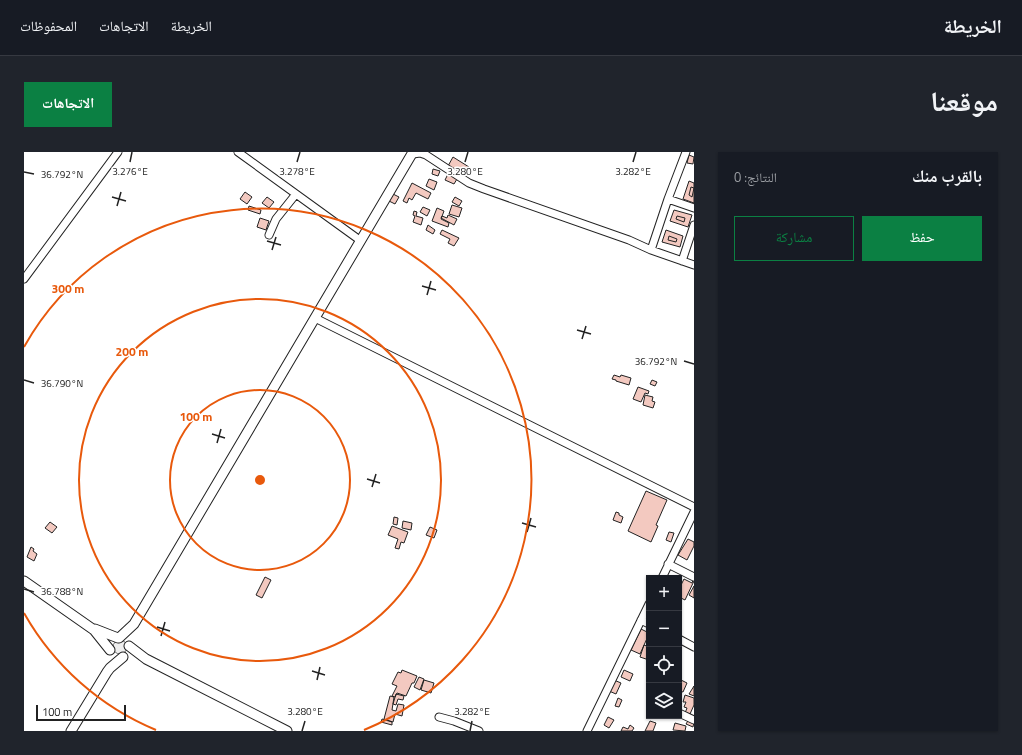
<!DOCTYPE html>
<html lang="ar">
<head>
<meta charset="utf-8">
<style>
  :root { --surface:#171b24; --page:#20242c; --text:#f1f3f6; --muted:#9ea1a6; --line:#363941; --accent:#0b8043 }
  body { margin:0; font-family:"Titillium Web","Noto Naskh Arabic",sans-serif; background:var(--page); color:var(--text); direction:rtl }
  .controls { position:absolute; right:12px; bottom:12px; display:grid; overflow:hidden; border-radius:0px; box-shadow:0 1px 3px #0004 }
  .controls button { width:36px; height:36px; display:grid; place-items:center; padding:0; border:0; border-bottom:1px solid var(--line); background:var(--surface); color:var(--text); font:20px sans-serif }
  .scale { position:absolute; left:12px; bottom:10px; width:90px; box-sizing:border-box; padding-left:4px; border:2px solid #222; border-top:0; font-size:11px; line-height:14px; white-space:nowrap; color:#222; -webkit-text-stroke:3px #fff; paint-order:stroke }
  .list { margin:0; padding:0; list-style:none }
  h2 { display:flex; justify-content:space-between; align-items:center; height:52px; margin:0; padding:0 16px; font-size:17px }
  h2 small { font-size:13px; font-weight:400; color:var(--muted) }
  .actions { display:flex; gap:8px; padding:12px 16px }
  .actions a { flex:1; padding:9px 0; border:1px solid var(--accent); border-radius:0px; text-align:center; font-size:14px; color:var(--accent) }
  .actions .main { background:var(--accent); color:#fff }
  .icon { flex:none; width:22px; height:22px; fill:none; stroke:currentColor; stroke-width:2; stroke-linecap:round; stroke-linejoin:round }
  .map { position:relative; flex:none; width:670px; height:579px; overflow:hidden; direction:ltr; border-radius:0px }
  header { display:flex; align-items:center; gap:24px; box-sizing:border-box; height:56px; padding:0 20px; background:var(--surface); border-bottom:1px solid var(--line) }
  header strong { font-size:19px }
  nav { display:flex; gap:22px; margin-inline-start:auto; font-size:14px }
  .intro { display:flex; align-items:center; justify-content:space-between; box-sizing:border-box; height:96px; padding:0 24px }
  h1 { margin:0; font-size:28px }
  .button { padding:10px 18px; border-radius:0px; background:var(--accent); color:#fff; font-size:14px; font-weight:700 }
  main { display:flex; gap:24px; padding:0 24px }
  aside { flex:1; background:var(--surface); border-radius:0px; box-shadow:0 1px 3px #0004 }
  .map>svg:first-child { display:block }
  .green { fill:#eee; stroke:#6f6f6f }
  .building { fill:#f3c9c0; stroke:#222 }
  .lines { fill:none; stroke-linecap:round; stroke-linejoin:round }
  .minor-casing { stroke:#222; stroke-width:9 }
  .major-casing { stroke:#222; stroke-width:11 }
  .minor { stroke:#fff; stroke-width:7 }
  .major { stroke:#fff; stroke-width:9 }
  .ticks { fill:none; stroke:#222; stroke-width:1.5 }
  .ring { fill:none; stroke:#e8590c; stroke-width:2 }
  .ticks-label { font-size:10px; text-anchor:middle; fill:#222; stroke:#fff; stroke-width:3; stroke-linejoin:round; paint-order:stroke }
  .centre { fill:#e8590c; stroke:#fff; stroke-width:2 }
  .ring-label { font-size:12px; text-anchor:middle; font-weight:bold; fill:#e8590c; stroke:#fff; stroke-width:3; stroke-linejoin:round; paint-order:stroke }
</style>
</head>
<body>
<header>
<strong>الخريطة</strong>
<nav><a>الخريطة</a><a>الاتجاهات</a><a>المحفوظات</a></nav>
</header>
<div class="intro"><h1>موقعنا</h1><a class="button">الاتجاهات</a></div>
<main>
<aside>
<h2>بالقرب منك<small>النتائج: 0</small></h2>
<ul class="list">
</ul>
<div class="actions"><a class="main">حفظ</a><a>مشاركة</a></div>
</aside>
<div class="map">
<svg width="670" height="579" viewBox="0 0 670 579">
  <rect width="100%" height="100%" fill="#fff"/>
  <path class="green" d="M89 495a7 7 0 1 1 14 0a7 7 0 1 1-14 0Z"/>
  <path class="building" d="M 665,3 L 670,5 L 669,12 L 663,11 Z
    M 429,5 L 445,15 L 440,24 L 424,14 Z
    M 409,17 L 416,19 L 414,24 L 408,22 Z
    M 424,22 L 433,27 L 430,32 L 421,28 Z
    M 405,27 L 413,30 L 410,38 L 402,34 Z
    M 665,29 L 670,31 L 670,51 L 659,47 Z
    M 388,31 L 407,41 L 404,47 L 392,41 L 388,48 L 385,46 L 383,51 L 379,49 Z
    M 667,35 L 670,36 L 668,45 L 665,43 Z
    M 221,40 L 228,45 L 223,52 L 216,47 Z
    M 369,42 L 375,45 L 371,52 L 365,49 Z
    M 243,45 L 250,50 L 245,56 L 238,51 Z
    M 431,45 L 438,49 L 435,54 L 428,50 Z
    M 428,53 L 438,56 L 435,65 L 425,62 Z
    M 225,54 L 237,58 L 236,62 L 224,58 Z
    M 399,55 L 406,58 L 403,64 L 396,60 Z
    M 413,56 L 420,59 L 417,67 L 425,71 L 424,75 L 408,69 Z
    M 650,58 L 668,63 L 664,75 L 646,69 Z
    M 390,59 L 393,60 L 392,64 L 399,66 L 397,73 L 389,70 L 391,64 L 389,63 Z
    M 424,63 L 433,67 L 430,73 L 417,66 L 418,64 L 423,66 Z
    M 653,64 L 661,66 L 660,70 L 652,67 Z
    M 236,66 L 245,69 L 242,78 L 233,75 Z
    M 404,73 L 411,78 L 409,82 L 402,78 Z
    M 418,78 L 435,86 L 430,94 L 424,91 L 426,87 L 416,82 Z
    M 642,78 L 659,84 L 656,95 L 638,90 Z
    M 645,84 L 653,87 L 652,90 L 644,88 Z
    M 590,223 L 596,225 L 597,223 L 607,226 L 605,233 L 592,229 L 592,228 L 588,227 Z
    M 628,228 L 633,230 L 631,234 L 626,232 Z
    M 614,235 L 625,239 L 624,242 L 621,241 L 617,250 L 609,247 Z
    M 621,243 L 629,245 L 628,249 L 631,250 L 629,256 L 619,253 Z
    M 622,339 L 643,348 L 632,373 L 634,374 L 627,390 L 604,379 Z
    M 592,360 L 595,361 L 595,363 L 599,365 L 597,371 L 589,368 Z
    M 370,365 L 374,366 L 373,373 L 369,372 Z
    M 379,369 L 388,371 L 387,378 L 378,376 Z
    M 26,370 L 33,375 L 28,381 L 21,376 Z
    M 368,374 L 384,380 L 380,391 L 377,390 L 375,397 L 371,396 L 374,387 L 364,383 Z
    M 406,375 L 413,378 L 410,386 L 402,383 Z
    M 645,380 L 650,381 L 647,390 L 642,388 Z
    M 664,387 L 670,390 L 670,394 L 663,408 L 654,403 Z
    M 7,395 L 10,397 L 9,399 L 13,402 L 10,409 L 3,405 Z
    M 241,425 L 247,428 L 238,446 L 232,443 Z
    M 660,427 L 668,431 L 669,428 L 670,429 L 661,448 L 655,445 L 655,437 Z
    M 670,434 L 670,446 L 665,443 Z
    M 617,477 L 625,481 L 625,482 L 616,502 L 607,498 Z
    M 620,493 L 625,495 L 625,508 L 616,505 Z
    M 378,518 L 393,524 L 390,531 L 388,531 L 382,544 L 373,541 L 371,545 L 368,544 L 373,534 L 368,532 L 374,520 L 377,521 Z
    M 600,518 L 609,522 L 606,529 L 597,525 Z
    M 395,525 L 400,527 L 396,538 L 390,535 Z
    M 655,527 L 663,531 L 659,540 L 655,539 Z
    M 400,528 L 410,531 L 407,541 L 397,538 Z
    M 590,528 L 597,531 L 592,542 L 585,539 Z
    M 670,534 L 670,544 L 665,542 Z
    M 372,542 L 380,544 L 379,548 L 374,547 L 372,553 L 369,552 Z
    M 661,543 L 670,546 L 670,553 L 666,562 L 661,561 L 663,556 L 660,555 L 662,550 L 659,550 Z
    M 366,544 L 370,545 L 368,558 L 372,559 L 374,552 L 380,553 L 378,564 L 371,562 L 369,570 L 360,567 Z
    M 594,546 L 598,548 L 595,555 L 591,554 Z
    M 584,565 L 590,568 L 585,576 L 580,573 Z
    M 358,567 L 368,570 L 368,573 L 357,570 Z
    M 665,567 L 670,570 L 669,575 L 662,572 Z
    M 626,569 L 632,571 L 629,579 L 621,579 Z
    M 651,571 L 662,574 L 661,579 L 649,578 Z
    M 606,573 L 610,576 L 608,579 L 597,579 L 599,575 L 604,577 Z"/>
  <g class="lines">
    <g class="minor-casing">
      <path id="minor" d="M 214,0 L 337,89
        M 662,0 L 644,47 L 627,98 L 670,113
        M 389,2 L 396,1 L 402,3 L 445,31 L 460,37 L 605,88 L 627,98
        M 644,47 L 670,56
        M 245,83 L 252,67 L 272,42
        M 658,109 L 670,73
        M 0,127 L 94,0
        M 291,166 L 670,355
        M 644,412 L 670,425
        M 638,426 L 670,360
        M 617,468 L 625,472
        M 655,487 L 670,495
        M 655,561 L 670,568
        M 415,565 L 430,569 L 455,579
        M 563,579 L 625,452"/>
    </g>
    <g class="major-casing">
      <path id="major" d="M 0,429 L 70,478 L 86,498
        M 71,477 L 94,486
        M 95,486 L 110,472 L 389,0
        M 105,494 L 122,507 L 263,579
        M 47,579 L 83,520 L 86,516 L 99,505"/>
    </g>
    <use href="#minor" class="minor"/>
    <use href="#major" class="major"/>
  </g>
  <path class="ticks" d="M 106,10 L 108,0M 273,10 L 276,0M 441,10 L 444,0M 609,10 L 612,0M 0,20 L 10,22M 88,45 L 102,49M 93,54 L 97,40M 243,89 L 257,93M 248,98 L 252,85M 398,134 L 412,138M 403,143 L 407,129M 553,178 L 567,182M 558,187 L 562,174M 660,209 L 670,212M 0,228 L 10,231M 188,282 L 201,286M 193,291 L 197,277M 343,327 L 356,331M 348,335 L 352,322M 498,371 L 512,375M 503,380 L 507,366M 0,437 L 10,440M 133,475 L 146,479M 137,484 L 141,470M 288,519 L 301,523M 293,528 L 296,515M 278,579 L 281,569M 446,579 L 448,569"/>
  <g class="ring">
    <circle cx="236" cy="328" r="90"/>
    <circle cx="236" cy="328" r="181"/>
    <path d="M132 578A271 271 0 0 1 0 461M0 195A271 271 0 1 1 340 578"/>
  </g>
  <g class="ticks-label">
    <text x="106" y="23">3.276°E</text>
    <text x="273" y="23">3.278°E</text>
    <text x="441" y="23">3.280°E</text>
    <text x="609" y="23">3.282°E</text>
    <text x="38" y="26">36.792°N</text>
    <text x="632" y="213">36.792°N</text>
    <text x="38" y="235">36.790°N</text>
    <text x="38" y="443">36.788°N</text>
    <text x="281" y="563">3.280°E</text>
    <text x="448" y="563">3.282°E</text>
  </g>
  <circle cx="236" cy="328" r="6" class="centre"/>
  <g class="ring-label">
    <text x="44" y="141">300 m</text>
    <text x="108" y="204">200 m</text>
    <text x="172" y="269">100 m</text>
  </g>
</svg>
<div class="controls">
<button>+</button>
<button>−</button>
<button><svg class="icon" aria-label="locate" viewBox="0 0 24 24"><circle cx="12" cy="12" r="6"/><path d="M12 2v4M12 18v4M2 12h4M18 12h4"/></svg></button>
<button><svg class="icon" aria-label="layers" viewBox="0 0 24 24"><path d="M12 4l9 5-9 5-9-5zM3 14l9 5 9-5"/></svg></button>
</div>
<div class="scale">100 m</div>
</div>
</main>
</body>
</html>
